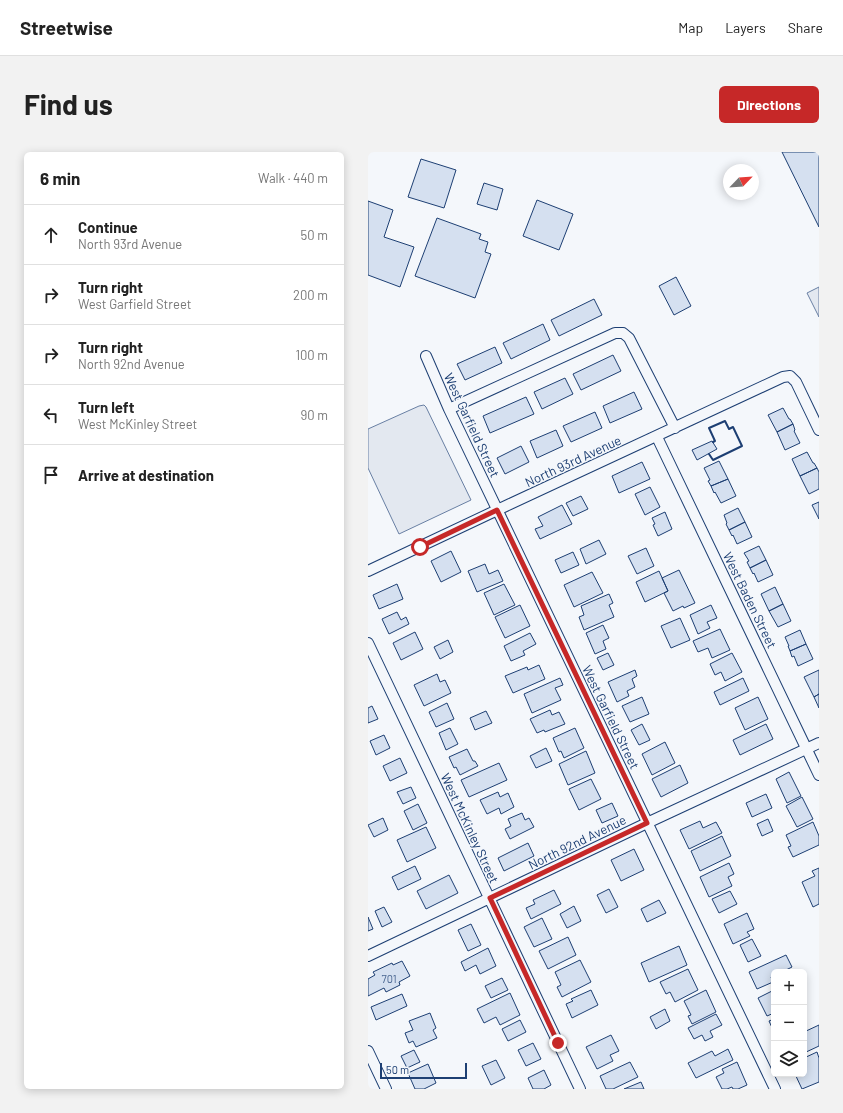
<!DOCTYPE html>
<html lang="en">
<head>
<meta charset="utf-8">
<style>
  :root { --surface:#fff; --page:#f2f2f2; --text:#222; --muted:#767676; --line:#e0e0e0; --accent:#c62828 }
  body { margin:0; font-family:Barlow,sans-serif; background:var(--page); color:var(--text) }
  .controls { position:absolute; right:12px; bottom:12px; display:grid; overflow:hidden; border-radius:6px; box-shadow:0 2px 10px #0003 }
  .controls button { width:36px; height:36px; display:grid; place-items:center; padding:0; border:0; border-bottom:1px solid var(--line); background:var(--surface); color:var(--text); font:20px sans-serif }
  .compass { position:absolute; left:355px; top:12px; width:36px; height:36px; border-radius:50%; background:var(--surface); box-shadow:0 2px 10px #0003; rotate:65deg }
  .scale { position:absolute; left:12px; bottom:10px; width:87px; box-sizing:border-box; padding-left:4px; border:2px solid #1d3f73; border-top:0; font-size:11px; line-height:14px; white-space:nowrap; color:#1d3f73; -webkit-text-stroke:3px #f4f7fb; paint-order:stroke }
  .stop { position:absolute; width:12px; height:12px; margin:-9px; border:3px solid #c62828; border-radius:50%; background:#fff }
  .stop.end { background:#c62828; border-color:#fff; box-shadow:0 1px 4px #0008 }
  .list { margin:0; padding:0; list-style:none }
  h2 { display:flex; justify-content:space-between; align-items:center; height:52px; margin:0; padding:0 16px; font-size:17px }
  h2 small { font-size:13px; font-weight:400; color:var(--muted) }
  .list li { display:grid; grid-template-columns:26px 1fr auto; gap:12px; align-items:center; box-sizing:border-box; height:60px; padding:0 16px; border-top:1px solid var(--line) }
  .list b { display:block; font-size:15px; white-space:nowrap }
  .list p { margin:0; font-size:13px; white-space:nowrap; color:var(--muted) }
  .list em { font-size:13px; font-style:normal; color:var(--muted) }
  .icon { flex:none; width:22px; height:22px; fill:none; stroke:currentColor; stroke-width:2; stroke-linecap:round; stroke-linejoin:round }
  .map { position:relative; flex:none; width:451px; height:937px; overflow:hidden; border-radius:6px }
  header { display:flex; align-items:center; gap:24px; box-sizing:border-box; height:56px; padding:0 20px; background:var(--surface); border-bottom:1px solid var(--line) }
  header strong { font-size:19px }
  nav { display:flex; gap:22px; margin-inline-start:auto; font-size:14px }
  .intro { display:flex; align-items:center; justify-content:space-between; box-sizing:border-box; height:96px; padding:0 24px }
  h1 { margin:0; font-size:28px }
  .button { padding:10px 18px; border-radius:6px; background:var(--accent); color:#fff; font-size:14px; font-weight:700 }
  main { display:flex; gap:24px; padding:0 24px }
  aside { flex:1; background:var(--surface); border-radius:6px; box-shadow:0 2px 10px #0003 }
  .map>svg:first-child { display:block }
  .parking { fill:#e3e8f0; stroke:#687fa3 }
  .building { fill:#d5e0f0; stroke:#1d3f73 }
  .lines { fill:none; stroke-linecap:round; stroke-linejoin:round }
  .minor-casing { stroke:#1d3f73; stroke-width:12 }
  .minor { stroke:#f4f7fb; stroke-width:10 }
  .wall { stroke:#1d3f73; stroke-width:2 }
  .route { stroke:#c62828; stroke-width:5 }
  .labels { text-anchor:middle; dominant-baseline:central; stroke-width:3; stroke-linejoin:round; paint-order:stroke }
  .number-label { font-size:11px; fill:#4b6792 }
  .street-label { font-size:13px; fill:#1d3f73; stroke:#f4f7fb }
</style>
</head>
<body>
<header>
<strong>Streetwise</strong>
<nav><a>Map</a><a>Layers</a><a>Share</a></nav>
</header>
<div class="intro"><h1>Find us</h1><a class="button">Directions</a></div>
<main>
<aside>
<h2>6 min<small>Walk · 440 m</small></h2>
<ul class="list">
<li><svg class="icon" aria-label="ahead" viewBox="0 0 24 24"><path d="M12 20V5M6 11l6-6 6 6"/></svg><div><b>Continue</b><p>North 93rd Avenue</p></div><em>50 m</em></li>
<li><svg class="icon" aria-label="right" viewBox="0 0 24 24"><path d="M7 20v-9h11M14 6l5 5-5 5"/></svg><div><b>Turn right</b><p>West Garfield Street</p></div><em>200 m</em></li>
<li><svg class="icon" aria-label="right" viewBox="0 0 24 24"><path d="M7 20v-9h11M14 6l5 5-5 5"/></svg><div><b>Turn right</b><p>North 92nd Avenue</p></div><em>100 m</em></li>
<li><svg class="icon" aria-label="left" viewBox="0 0 24 24"><path d="M17 20v-9H6M10 6l-5 5 5 5"/></svg><div><b>Turn left</b><p>West McKinley Street</p></div><em>90 m</em></li>
<li><svg class="icon" aria-label="arrive" viewBox="0 0 24 24"><path d="M6 21V4h12l-3 4 3 4H6"/></svg><div><b>Arrive at destination</b></div></li>
</ul>
</aside>
<div class="map">
<svg width="451" height="937" viewBox="0 0 451 937">
  <rect width="100%" height="100%" fill="#f4f7fb"/>
  <path class="parking" d="M 451,135 L 451,165 L 439,141 Z
    M 56,253 L 58,255 L 103,348 L 31,382 L 0,316 L 0,277 L 51,254 Z"/>
  <path class="building" d="M 414,0 L 451,0 L 451,75 Z
    M 53,7 L 88,18 L 76,56 L 40,45 Z
    M 116,31 L 135,37 L 129,58 L 109,52 Z
    M 169,48 L 205,62 L 191,98 L 155,84 Z
    M 0,49 L 25,58 L 16,85 L 46,95 L 32,135 L 0,123 Z
    M 69,66 L 113,82 L 111,87 L 120,90 L 117,100 L 123,102 L 107,146 L 47,124 Z
    M 308,125 L 323,154 L 306,163 L 291,134 Z
    M 226,147 L 234,163 L 191,184 L 183,168 Z
    M 175,172 L 182,188 L 143,207 L 135,191 Z
    M 127,195 L 134,211 L 97,228 L 89,212 Z
    M 245,203 L 253,219 L 213,238 L 205,222 Z
    M 197,226 L 205,242 L 174,257 L 166,240 Z
    M 266,240 L 274,257 L 242,271 L 235,254 Z
    M 158,245 L 166,262 L 122,281 L 115,264 Z
    M 415,256 L 421,267 L 422,267 L 425,272 L 409,280 L 400,263 Z
    M 227,260 L 234,276 L 203,290 L 195,274 Z
    M 425,272 L 427,278 L 426,279 L 432,291 L 417,298 L 409,280 Z
    M 188,278 L 195,294 L 169,306 L 162,289 Z
    M 344,289 L 349,297 L 329,308 L 324,298 Z
    M 153,294 L 161,310 L 137,322 L 129,306 Z
    M 439,300 L 445,311 L 446,311 L 449,316 L 432,324 L 424,307 Z
    M 351,309 L 360,327 L 343,334 L 340,329 L 342,328 L 336,316 Z
    M 274,310 L 282,327 L 251,341 L 244,324 Z
    M 449,316 L 451,320 L 451,337 L 441,342 L 432,324 Z
    M 360,327 L 368,344 L 353,351 L 347,340 L 346,341 L 343,334 Z
    M 282,335 L 292,355 L 277,363 L 267,342 Z
    M 213,344 L 220,357 L 205,364 L 198,351 Z
    M 451,350 L 451,367 L 444,353 Z
    M 194,353 L 204,372 L 172,387 L 167,377 L 175,374 L 170,365 Z
    M 370,356 L 377,370 L 361,378 L 358,372 L 359,371 L 356,363 Z
    M 297,360 L 304,377 L 290,384 L 285,373 L 287,372 L 284,366 Z
    M 377,370 L 384,385 L 369,392 L 365,383 L 364,384 L 361,378 Z
    M 231,388 L 238,402 L 218,412 L 212,397 Z
    M 391,394 L 398,408 L 382,416 L 379,410 L 381,409 L 376,401 Z
    M 278,396 L 286,414 L 269,422 L 260,404 Z
    M 83,399 L 93,420 L 73,430 L 63,409 Z
    M 205,400 L 211,413 L 193,421 L 187,408 Z
    M 398,408 L 405,423 L 390,430 L 386,421 L 385,422 L 382,416 Z
    M 117,412 L 121,422 L 130,418 L 135,429 L 109,440 L 100,419 Z
    M 311,418 L 327,451 L 316,456 L 315,454 L 305,459 L 296,441 L 300,439 L 294,426 Z
    M 291,419 L 300,439 L 277,450 L 268,430 Z
    M 224,420 L 235,441 L 206,455 L 196,433 Z
    M 29,432 L 35,447 L 11,457 L 5,443 Z
    M 136,432 L 147,453 L 126,463 L 116,441 Z
    M 407,435 L 415,452 L 401,459 L 393,442 Z
    M 241,442 L 245,451 L 241,453 L 246,465 L 216,478 L 211,465 L 216,463 L 213,454 Z
    M 415,452 L 423,469 L 410,475 L 401,459 Z
    M 152,453 L 162,474 L 137,486 L 127,465 Z
    M 343,453 L 349,466 L 339,470 L 342,476 L 330,482 L 322,463 Z
    M 29,460 L 33,468 L 38,465 L 41,472 L 21,482 L 14,467 Z
    M 312,466 L 322,488 L 303,496 L 293,474 Z
    M 235,473 L 241,486 L 235,489 L 238,497 L 227,502 L 218,481 Z
    M 352,477 L 362,498 L 344,506 L 340,496 L 330,500 L 325,489 Z
    M 432,478 L 438,492 L 422,499 L 420,494 L 421,494 L 417,485 Z
    M 47,480 L 55,497 L 33,508 L 25,491 Z
    M 162,481 L 168,492 L 155,499 L 157,503 L 143,509 L 136,494 Z
    M 80,488 L 85,500 L 72,507 L 66,495 Z
    M 438,492 L 445,507 L 430,514 L 426,504 L 424,505 L 422,499 Z
    M 240,501 L 246,513 L 235,518 L 229,506 Z
    M 364,501 L 374,520 L 357,529 L 353,520 L 347,523 L 342,512 Z
    M 171,513 L 177,527 L 145,541 L 137,524 L 159,515 L 160,518 Z
    M 267,518 L 269,524 L 264,527 L 267,535 L 259,539 L 261,544 L 249,550 L 240,530 Z
    M 451,518 L 451,542 L 446,545 L 436,525 Z
    M 69,522 L 72,530 L 77,528 L 83,541 L 56,554 L 46,533 Z
    M 192,526 L 195,533 L 187,536 L 193,548 L 164,561 L 156,542 Z
    M 375,526 L 381,539 L 352,553 L 346,540 Z
    M 451,542 L 451,556 L 446,545 Z
    M 274,545 L 281,562 L 262,570 L 254,554 Z
    M 390,545 L 400,567 L 377,578 L 367,556 Z
    M 79,551 L 86,567 L 68,575 L 61,560 Z
    M 4,554 L 10,567 L 0,571 L 0,556 Z
    M 182,558 L 184,563 L 191,560 L 197,572 L 177,580 L 176,578 L 169,581 L 162,567 Z
    M 118,559 L 124,571 L 107,578 L 102,566 Z
    M 274,572 L 282,588 L 271,593 L 263,578 Z
    M 398,572 L 405,587 L 372,603 L 365,588 Z
    M 82,576 L 90,592 L 78,598 L 71,581 Z
    M 207,576 L 216,596 L 196,606 L 193,599 L 191,600 L 185,586 Z
    M 16,583 L 22,596 L 8,603 L 2,589 Z
    M 297,590 L 307,611 L 284,623 L 274,602 Z
    M 178,596 L 184,609 L 168,616 L 162,604 Z
    M 99,597 L 105,609 L 107,609 L 110,614 L 92,623 L 88,615 L 86,616 L 81,605 Z
    M 218,599 L 227,621 L 200,633 L 191,612 Z
    M 32,606 L 39,621 L 22,629 L 15,614 Z
    M 131,611 L 139,628 L 101,645 L 93,628 Z
    M 312,613 L 320,631 L 293,645 L 284,627 Z
    M 421,620 L 433,644 L 419,651 L 408,627 Z
    M 223,627 L 233,647 L 211,658 L 201,637 Z
    M 43,635 L 48,646 L 35,652 L 29,640 Z
    M 130,640 L 132,645 L 140,641 L 146,655 L 133,662 L 131,656 L 119,662 L 112,648 Z
    M 398,642 L 404,656 L 384,665 L 378,651 Z
    M 434,645 L 445,667 L 429,675 L 418,654 Z
    M 244,651 L 250,664 L 234,671 L 228,658 Z
    M 50,652 L 59,671 L 45,678 L 36,659 Z
    M 154,661 L 157,668 L 161,666 L 166,675 L 142,687 L 137,677 L 143,674 L 140,667 Z
    M 15,666 L 20,678 L 6,685 L 0,673 Z
    M 400,667 L 405,679 L 394,684 L 389,672 Z
    M 332,669 L 335,676 L 348,670 L 354,681 L 321,697 L 312,678 Z
    M 445,670 L 451,684 L 451,693 L 425,705 L 420,695 L 423,694 L 418,683 Z
    M 58,675 L 68,696 L 39,710 L 29,688 Z
    M 354,684 L 363,704 L 332,719 L 323,699 Z
    M 160,691 L 166,704 L 136,719 L 130,706 Z
    M 266,697 L 276,718 L 253,729 L 243,708 Z
    M 361,711 L 366,722 L 360,725 L 364,734 L 341,745 L 332,725 Z
    M 47,714 L 53,727 L 30,738 L 24,725 Z
    M 451,716 L 451,752 L 445,755 L 434,730 L 447,724 L 444,719 Z
    M 81,723 L 90,741 L 58,757 L 49,739 Z
    M 241,737 L 250,755 L 238,761 L 229,743 Z
    M 186,738 L 193,752 L 163,767 L 158,756 L 167,752 L 165,748 Z
    M 362,739 L 369,752 L 351,761 L 344,747 Z
    M 291,748 L 298,761 L 279,770 L 273,757 Z
    M 206,754 L 213,769 L 199,776 L 192,762 Z
    M 16,755 L 24,770 L 14,775 L 7,759 Z
    M 379,761 L 386,777 L 379,780 L 382,784 L 365,792 L 356,772 Z
    M 0,765 L 5,777 L 0,779 Z
    M 174,766 L 184,787 L 166,795 L 156,775 Z
    M 103,772 L 113,793 L 100,799 L 90,778 Z
    M 200,785 L 208,803 L 180,817 L 171,799 Z
    M 384,787 L 393,804 L 380,810 L 372,793 Z
    M 311,794 L 319,813 L 281,830 L 273,811 Z
    M 120,796 L 128,814 L 112,822 L 108,813 L 97,819 L 93,810 Z
    M 418,803 L 424,815 L 414,820 L 406,820 L 406,824 L 403,825 L 405,830 L 389,837 L 381,820 Z
    M 212,808 L 223,830 L 194,845 L 189,835 L 193,833 L 187,820 Z
    M 34,809 L 42,824 L 31,830 L 32,833 L 18,840 L 16,836 L 0,844 L 0,827 L 7,823 L 5,820 L 24,811 L 25,813 Z
    M 320,817 L 330,838 L 307,850 L 302,840 L 298,842 L 292,830 Z
    M 134,826 L 140,838 L 123,846 L 117,834 Z
    M 223,838 L 230,853 L 204,866 L 198,852 L 205,849 L 203,847 Z
    M 338,838 L 348,860 L 324,872 L 320,864 L 323,863 L 316,849 Z
    M 406,838 L 406,861 L 399,864 L 390,846 Z
    M 142,841 L 152,863 L 132,873 L 128,865 L 116,871 L 109,857 Z
    M 34,842 L 39,854 L 8,868 L 3,855 Z
    M 297,857 L 302,869 L 288,877 L 282,865 Z
    M 62,861 L 68,876 L 65,878 L 69,886 L 48,895 L 45,889 L 41,891 L 37,881 L 45,878 L 41,869 Z
    M 348,862 L 354,873 L 342,879 L 345,885 L 337,889 L 334,883 L 326,887 L 320,876 Z
    M 406,867 L 406,880 L 401,869 Z
    M 152,868 L 158,880 L 140,889 L 134,877 Z
    M 451,873 L 451,894 L 436,901 L 436,880 Z
    M 243,883 L 251,899 L 242,903 L 245,909 L 229,917 L 218,895 Z
    M 165,891 L 173,907 L 158,914 L 150,898 Z
    M 360,897 L 365,908 L 328,926 L 320,911 L 344,899 L 347,904 Z
    M 46,898 L 52,910 L 39,916 L 33,904 Z
    M 449,900 L 451,906 L 451,930 L 434,937 L 427,922 L 436,922 L 436,906 Z
    M 128,908 L 137,926 L 123,933 L 114,914 Z
    M 262,910 L 270,925 L 245,937 L 238,937 L 232,924 Z
    M 369,910 L 379,933 L 370,937 L 365,937 L 364,935 L 359,937 L 354,937 L 348,925 L 356,921 L 354,917 Z
    M 60,912 L 68,931 L 56,937 L 47,937 L 40,921 Z
    M 176,918 L 183,933 L 176,937 L 165,937 L 160,926 Z
    M 273,930 L 276,937 L 256,937 Z"/>
  <g class="lines">
    <g class="minor-casing">
      <path id="minor" d="M 58,204 L 81,257 L 407,937
        M 81,257 L 247,181 L 255,181 L 261,186 L 307,276
        M 289,285 L 451,623
        M 0,419 L 142,352 L 415,225 L 422,224 L 428,230 L 451,278
        M 0,491 L 212,937
        M 0,804 L 279,671 L 451,591
        M 0,899 L 18,937"/>
    </g>
    <use href="#minor" class="minor"/>
    <path class="wall" d="M 341,302 L 345,308 L 374,294 L 365,275 L 361,277 L 357,269 L 341,276 L 347,289 L 345,290"/>
  </g>
  <g class="lines">
    <path class="route" d="M 52,395 L 129,358 L 279,671 L 122,746 L 190,891"/>
  </g>
  <g class="labels">
    <g class="number-label">
      <text x="21" y="826">701</text>
    </g>
    <g class="street-label">
      <text transform="translate(104 273) rotate(65)">West Garfield Street</text>
      <text transform="translate(205 309) rotate(-25)">North 93rd Avenue</text>
      <text transform="translate(382 448) rotate(64)">West Baden Street</text>
      <text transform="translate(243 565) rotate(64)">West Garfield Street</text>
      <text transform="translate(102 676) rotate(65)">West McKinley Street</text>
      <text transform="translate(209 690) rotate(-26)">North 92nd Avenue</text>
    </g>
  </g>
</svg>
<div class="controls">
<button>+</button>
<button>−</button>
<button><svg class="icon" aria-label="layers" viewBox="0 0 24 24"><path d="M12 4l9 5-9 5-9-5zM3 14l9 5 9-5"/></svg></button>
</div>
<svg class="compass" viewBox="-18 -18 36 36"><path d="M0-13l5 13h-10z" fill="#e53935"/><path d="M0 13l5-13h-10z" fill="#767676"/></svg>
<div class="scale">50 m</div>
<div class="stop" style="left:52px;top:395px"></div>
<div class="stop end" style="left:190px;top:891px"></div>
</div>
</main>
</body>
</html>
